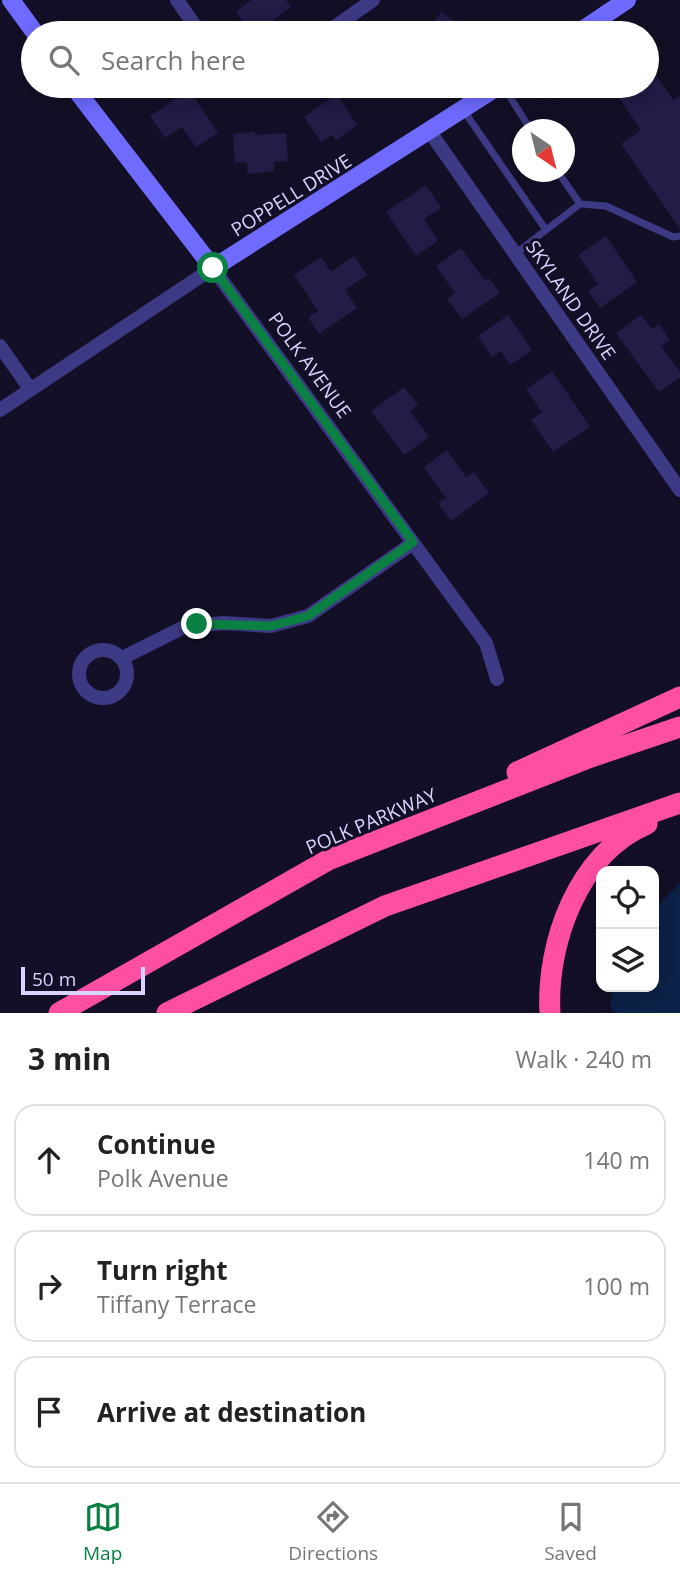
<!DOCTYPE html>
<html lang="en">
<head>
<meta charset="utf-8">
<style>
  :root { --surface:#fff; --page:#f2f2f2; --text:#222; --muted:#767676; --line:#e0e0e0; --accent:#0b8043 }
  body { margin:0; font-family:"Open Sans",sans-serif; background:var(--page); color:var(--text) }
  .controls { position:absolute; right:21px; bottom:21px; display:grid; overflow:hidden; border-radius:14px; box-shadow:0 4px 18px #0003 }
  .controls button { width:63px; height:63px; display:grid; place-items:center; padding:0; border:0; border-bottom:2px solid var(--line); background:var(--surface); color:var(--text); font:35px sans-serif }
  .compass { position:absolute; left:512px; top:119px; width:63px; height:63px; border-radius:50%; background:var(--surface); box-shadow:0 4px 18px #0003; rotate:145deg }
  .scale { position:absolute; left:21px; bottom:18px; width:124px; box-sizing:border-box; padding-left:7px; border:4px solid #d9d4ff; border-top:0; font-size:19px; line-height:24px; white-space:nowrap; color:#d9d4ff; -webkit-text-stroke:5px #130f26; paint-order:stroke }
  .stop { position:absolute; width:21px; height:21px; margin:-16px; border:5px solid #0b8043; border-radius:50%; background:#fff }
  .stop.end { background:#0b8043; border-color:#fff; box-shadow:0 2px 7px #0008 }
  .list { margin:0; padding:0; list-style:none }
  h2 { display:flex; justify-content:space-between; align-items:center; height:91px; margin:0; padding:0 28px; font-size:30px }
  h2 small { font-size:23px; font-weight:400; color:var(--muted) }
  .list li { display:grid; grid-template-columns:46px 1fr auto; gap:21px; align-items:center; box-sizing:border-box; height:112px; margin:0 14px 14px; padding:0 14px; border:2px solid var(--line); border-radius:21px }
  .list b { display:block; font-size:26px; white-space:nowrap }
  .list p { margin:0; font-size:23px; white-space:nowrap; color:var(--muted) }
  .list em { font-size:23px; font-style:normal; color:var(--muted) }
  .icon { flex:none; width:38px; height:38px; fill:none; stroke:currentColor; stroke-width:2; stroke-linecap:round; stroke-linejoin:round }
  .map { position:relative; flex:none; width:680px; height:1013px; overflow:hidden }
  .search { position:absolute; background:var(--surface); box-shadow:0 4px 18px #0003; left:21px; right:21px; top:21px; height:77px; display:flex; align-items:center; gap:18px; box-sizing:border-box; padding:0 24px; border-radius:38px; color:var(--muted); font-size:26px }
  .sheet { height:469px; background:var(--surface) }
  nav { display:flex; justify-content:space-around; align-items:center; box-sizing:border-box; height:98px; border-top:2px solid var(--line); background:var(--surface); font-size:19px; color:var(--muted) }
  nav a { display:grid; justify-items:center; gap:4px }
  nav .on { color:var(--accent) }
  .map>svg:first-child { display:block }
  .water { fill:#0c2248 }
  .building { fill:#241b47 }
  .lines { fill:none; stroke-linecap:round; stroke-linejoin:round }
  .lane { stroke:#3d3a85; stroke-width:7 }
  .street { stroke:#3d3a85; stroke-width:14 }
  .secondary { stroke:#6f6bff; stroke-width:18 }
  .highway { stroke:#ff4fa3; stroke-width:21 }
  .route { stroke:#0b8043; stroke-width:9 }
  .labels { text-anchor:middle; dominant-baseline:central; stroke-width:6; stroke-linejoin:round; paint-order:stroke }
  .street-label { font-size:19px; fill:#d9d4ff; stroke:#130f26 }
</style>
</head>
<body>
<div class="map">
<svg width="680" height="1013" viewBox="0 0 680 1013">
  <rect width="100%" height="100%" fill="#130f26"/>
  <path class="water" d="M 680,883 L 680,1013 L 616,1013 L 610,1007 L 613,987 L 654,987 L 654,910 Z"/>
  <path class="building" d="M 251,0 L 286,0 L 291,7 L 257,33 L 252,33 L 236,12 Z
    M 441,12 L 469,31 L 468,33 L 435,33 L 429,29 Z
    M 647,62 L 673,100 L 680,96 L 680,229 L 621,144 L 641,130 L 611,86 L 647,86 Z
    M 189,90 L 218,133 L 196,147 L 182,127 L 165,138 L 150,116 Z
    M 337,94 L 357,125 L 336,140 L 332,135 L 321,142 L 304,117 Z
    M 255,132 L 255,135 L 286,133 L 288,161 L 274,162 L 274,171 L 248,174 L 247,162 L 235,163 L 233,134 Z
    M 426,185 L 441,208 L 424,219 L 438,241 L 416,256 L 386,212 Z
    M 606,236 L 637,282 L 600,308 L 588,291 L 598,284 L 578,255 Z
    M 461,248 L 485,281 L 489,278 L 500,293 L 462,319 L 447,299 L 455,293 L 436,266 Z
    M 354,256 L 367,275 L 345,290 L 357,308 L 319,334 L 308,317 L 318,311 L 294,275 L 321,257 L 331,272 Z
    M 508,315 L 532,350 L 510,365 L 501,351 L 492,357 L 478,336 Z
    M 641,315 L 652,329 L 659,324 L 670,340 L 661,346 L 680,372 L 680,377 L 659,392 L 616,333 Z
    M 552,371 L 590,427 L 553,452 L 531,420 L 542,412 L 526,389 Z
    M 404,387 L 418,405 L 410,411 L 429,437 L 404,455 L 371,411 Z
    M 447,450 L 466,477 L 474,472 L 489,493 L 451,521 L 438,503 L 446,498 L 424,467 Z"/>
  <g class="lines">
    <path class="lane" d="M 503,86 L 531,130
      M 464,111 L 546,230 L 580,204 L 558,172
      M 580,204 L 606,206 L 673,237 L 680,236
      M 515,254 L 546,230"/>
    <path class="street" d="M 177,0 L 200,33
      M 326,33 L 373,0
      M 430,132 L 680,490
      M 0,346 L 30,389
      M 0,410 L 213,268 L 486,643 L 497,679
      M79 674a24 24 0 1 1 48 0a24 24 0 1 1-48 0Z
      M 122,658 L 184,627 L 223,623 L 271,626 L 308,616 L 413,543"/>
    <path class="secondary" d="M 11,0 L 35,33
      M 578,33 L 627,0
      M 73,86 L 213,268 L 499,86"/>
    <path class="highway" d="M 517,772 L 680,697
      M 59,1013 L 328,860 L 591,757 L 680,727
      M 167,1013 L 385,906 L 680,803
      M 550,1013 C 546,944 578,853 647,824"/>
  </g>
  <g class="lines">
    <path class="route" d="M 197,624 L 271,626 L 308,616 L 413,542 L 213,268"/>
  </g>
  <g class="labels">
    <g class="street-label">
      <text transform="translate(291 195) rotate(-32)">POPPELL DRIVE</text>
      <text transform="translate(571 300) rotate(55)">SKYLAND DRIVE</text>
      <text transform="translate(310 365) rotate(54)">POLK AVENUE</text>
      <text transform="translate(371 821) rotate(-23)">POLK PARKWAY</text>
    </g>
  </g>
</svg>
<div class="controls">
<button><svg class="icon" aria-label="locate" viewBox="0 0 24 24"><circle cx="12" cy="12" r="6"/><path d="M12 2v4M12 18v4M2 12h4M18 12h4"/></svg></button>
<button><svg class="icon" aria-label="layers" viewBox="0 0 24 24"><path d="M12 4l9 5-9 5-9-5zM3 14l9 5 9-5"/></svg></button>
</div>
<svg class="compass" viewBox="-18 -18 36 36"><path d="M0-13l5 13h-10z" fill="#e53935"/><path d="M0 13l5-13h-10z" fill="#767676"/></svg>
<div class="scale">50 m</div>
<div class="stop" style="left:213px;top:268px"></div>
<div class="stop end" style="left:197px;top:624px"></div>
<div class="search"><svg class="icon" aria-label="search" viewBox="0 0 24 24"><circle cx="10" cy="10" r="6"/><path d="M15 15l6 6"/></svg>Search here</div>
</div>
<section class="sheet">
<h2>3 min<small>Walk · 240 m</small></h2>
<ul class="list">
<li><svg class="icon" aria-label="ahead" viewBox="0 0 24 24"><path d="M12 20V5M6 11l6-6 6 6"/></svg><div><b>Continue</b><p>Polk Avenue</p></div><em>140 m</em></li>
<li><svg class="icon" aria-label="right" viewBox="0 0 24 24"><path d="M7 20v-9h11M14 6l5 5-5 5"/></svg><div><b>Turn right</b><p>Tiffany Terrace</p></div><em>100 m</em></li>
<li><svg class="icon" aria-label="arrive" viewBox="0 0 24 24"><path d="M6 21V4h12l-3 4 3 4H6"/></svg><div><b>Arrive at destination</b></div></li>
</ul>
</section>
<nav>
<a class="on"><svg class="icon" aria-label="map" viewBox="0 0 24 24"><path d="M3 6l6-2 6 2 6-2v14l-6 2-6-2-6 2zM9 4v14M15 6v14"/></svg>Map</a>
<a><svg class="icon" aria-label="directions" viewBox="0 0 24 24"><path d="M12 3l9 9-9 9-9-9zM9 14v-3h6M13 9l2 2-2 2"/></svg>Directions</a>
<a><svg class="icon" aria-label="saved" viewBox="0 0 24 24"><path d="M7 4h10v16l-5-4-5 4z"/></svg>Saved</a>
</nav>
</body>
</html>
